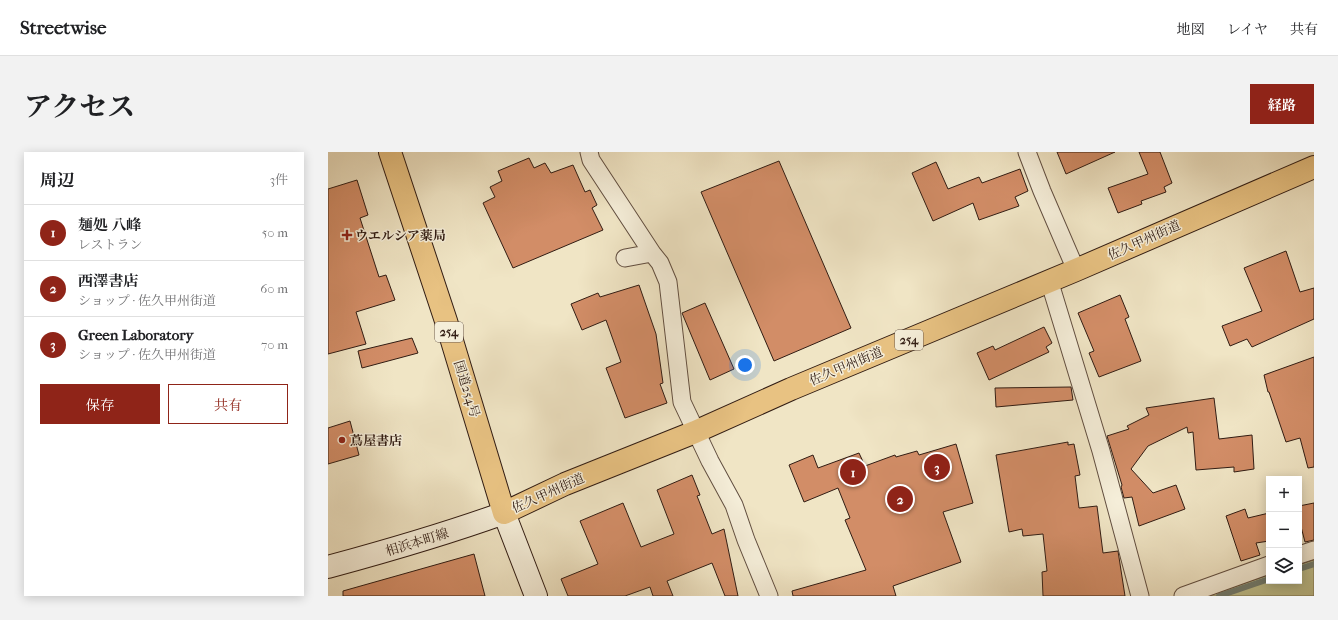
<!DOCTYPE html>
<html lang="ja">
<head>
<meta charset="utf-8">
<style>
  :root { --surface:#fff; --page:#f2f2f2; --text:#202124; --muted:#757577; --line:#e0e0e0; --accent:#8f2418 }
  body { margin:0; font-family:"IM FELL French Canon","Noto Serif JP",serif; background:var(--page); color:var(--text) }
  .controls { position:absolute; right:12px; bottom:12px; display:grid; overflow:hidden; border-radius:0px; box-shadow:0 2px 10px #0003 }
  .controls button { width:36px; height:36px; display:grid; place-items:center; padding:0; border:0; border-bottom:1px solid var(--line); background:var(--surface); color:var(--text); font:20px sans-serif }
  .you { position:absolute; left:417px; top:213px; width:14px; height:14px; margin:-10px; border:3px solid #fff; border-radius:50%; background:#1a73e8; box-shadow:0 0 0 6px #1a73e833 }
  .badge { display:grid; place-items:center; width:26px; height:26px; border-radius:50%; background:var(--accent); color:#fff; font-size:13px; font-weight:700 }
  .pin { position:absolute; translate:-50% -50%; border:2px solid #fff; box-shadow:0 1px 4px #0006 }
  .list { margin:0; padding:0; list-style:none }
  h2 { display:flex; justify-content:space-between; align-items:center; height:52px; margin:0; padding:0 16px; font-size:17px }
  h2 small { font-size:13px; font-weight:400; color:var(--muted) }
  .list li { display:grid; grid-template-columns:26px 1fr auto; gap:12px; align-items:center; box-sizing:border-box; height:56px; padding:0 16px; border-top:1px solid var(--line) }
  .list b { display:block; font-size:15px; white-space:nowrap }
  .list p { margin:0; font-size:13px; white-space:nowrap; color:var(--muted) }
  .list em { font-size:13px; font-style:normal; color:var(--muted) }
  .actions { display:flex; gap:8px; padding:12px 16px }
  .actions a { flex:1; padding:9px 0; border:1px solid var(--accent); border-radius:0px; text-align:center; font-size:14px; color:var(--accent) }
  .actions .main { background:var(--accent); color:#fff }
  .icon { flex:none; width:22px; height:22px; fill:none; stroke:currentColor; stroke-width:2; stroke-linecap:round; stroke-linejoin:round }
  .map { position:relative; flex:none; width:986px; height:444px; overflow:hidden; border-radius:0px }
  header { display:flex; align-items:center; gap:24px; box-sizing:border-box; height:56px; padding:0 20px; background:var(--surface); border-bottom:1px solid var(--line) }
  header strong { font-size:19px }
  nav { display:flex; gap:22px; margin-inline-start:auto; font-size:14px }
  .intro { display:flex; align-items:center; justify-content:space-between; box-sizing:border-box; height:96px; padding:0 24px }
  h1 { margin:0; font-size:28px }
  .button { padding:10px 18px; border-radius:0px; background:var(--accent); color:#fff; font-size:14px; font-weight:700 }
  main { display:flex; gap:24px; padding:0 24px }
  aside { flex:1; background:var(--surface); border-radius:0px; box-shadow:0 2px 10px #0003 }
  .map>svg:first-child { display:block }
  .green { fill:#c0c390; stroke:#787052 }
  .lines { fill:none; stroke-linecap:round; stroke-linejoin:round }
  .stream { stroke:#707e73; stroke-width:6 }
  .building { fill:#d28d67; stroke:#311c13 }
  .minor-casing { stroke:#614e40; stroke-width:19 }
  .secondary-casing { stroke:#311c13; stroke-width:24 }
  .trunk-casing { stroke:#311c13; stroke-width:24 }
  .minor { stroke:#f5eed9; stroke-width:17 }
  .secondary { stroke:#f5eed9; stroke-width:22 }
  .trunk { stroke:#e8c282; stroke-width:22 }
  .poi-dot { fill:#8f2418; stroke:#f5eed9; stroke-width:1.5 }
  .labels { text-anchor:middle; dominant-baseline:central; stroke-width:3; stroke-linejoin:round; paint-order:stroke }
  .shield { fill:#f5eed9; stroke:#6c5b4e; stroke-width:1 }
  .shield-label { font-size:12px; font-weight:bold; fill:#311c13 }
  .poi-label { font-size:13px; font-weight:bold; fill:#311c13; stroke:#f5eed9; text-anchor:start }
  .street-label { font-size:13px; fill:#311c13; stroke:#f5eed9 }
</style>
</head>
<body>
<header>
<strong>Streetwise</strong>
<nav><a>地図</a><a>レイヤ</a><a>共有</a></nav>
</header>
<div class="intro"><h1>アクセス</h1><a class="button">経路</a></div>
<main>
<aside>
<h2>周辺<small>3件</small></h2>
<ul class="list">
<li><span class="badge">1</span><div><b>麺処 八峰</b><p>レストラン</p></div><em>50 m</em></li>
<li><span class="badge">2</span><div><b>西澤書店</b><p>ショップ · 佐久甲州街道</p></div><em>60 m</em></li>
<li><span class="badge">3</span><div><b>Green Laboratory</b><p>ショップ · 佐久甲州街道</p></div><em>70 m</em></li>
</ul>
<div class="actions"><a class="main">保存</a><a>共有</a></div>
</aside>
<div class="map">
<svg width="986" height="444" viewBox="0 0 986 444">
  <rect width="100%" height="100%" fill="#f0e5c5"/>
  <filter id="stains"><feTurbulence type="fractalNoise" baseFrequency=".005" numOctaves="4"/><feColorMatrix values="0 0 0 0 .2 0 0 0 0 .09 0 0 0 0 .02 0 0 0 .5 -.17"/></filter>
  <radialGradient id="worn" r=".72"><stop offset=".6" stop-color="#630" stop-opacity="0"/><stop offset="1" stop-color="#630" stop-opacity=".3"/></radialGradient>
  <path class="green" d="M 986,408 L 986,444 L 879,444 L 941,423 L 941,429 L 971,429 L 971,413 Z"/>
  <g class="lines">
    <path class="stream" d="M 971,417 L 986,412
      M 891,444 L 941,427"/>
  </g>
  <path class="building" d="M 729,0 L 787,0 L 738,22 Z
    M 811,0 L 832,0 L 844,31 L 836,35 L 838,40 L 813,49 L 814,52 L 790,61 L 780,36 L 820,22 Z
    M 201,6 L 206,16 L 217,11 L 223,21 L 245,13 L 257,40 L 262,38 L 269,53 L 264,56 L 275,78 L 185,116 L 155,51 L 167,45 L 162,35 L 174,29 L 170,19 Z
    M 451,9 L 523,176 L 446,209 L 373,40 Z
    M 608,10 L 620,37 L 651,25 L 654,31 L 692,17 L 700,39 L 687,45 L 691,54 L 651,68 L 645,51 L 605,69 L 584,21 Z
    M 29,28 L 40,63 L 32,66 L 51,125 L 58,123 L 67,148 L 28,160 L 38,192 L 0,202 L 0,37 Z
    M 958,99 L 972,140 L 986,136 L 986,167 L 924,195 L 919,187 L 902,194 L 894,174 L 934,159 L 916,116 Z
    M 311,133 L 328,182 L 335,231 L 332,232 L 339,251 L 297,266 L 278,216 L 293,210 L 278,168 L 254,178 L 243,152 L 270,141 L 272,145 Z
    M 792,143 L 801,165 L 797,167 L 813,209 L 771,225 L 761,201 L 766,199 L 750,161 Z
    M 377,151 L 406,217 L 382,228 L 354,161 Z
    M 716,175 L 724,191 L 718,195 L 721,200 L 661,228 L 649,201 L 665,194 L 667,198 Z
    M 84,186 L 90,201 L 34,216 L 30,199 Z
    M 986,205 L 986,315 L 980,316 L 972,286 L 958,290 L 941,240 L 940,240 L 936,223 Z
    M 743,235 L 745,248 L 668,255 L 667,236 Z
    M 886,246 L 891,287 L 924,283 L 926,317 L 906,320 L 906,315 L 868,318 L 865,280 L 860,281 L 859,275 L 820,294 L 803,317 L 825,341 L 848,333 L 857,357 L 811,374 L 804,345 L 796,346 L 793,335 L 794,333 L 779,284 L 801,277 L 799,274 L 821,263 L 818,256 Z
    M 22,269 L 31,303 L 0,312 L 0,276 Z
    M 740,290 L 740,293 L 746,292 L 752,323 L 747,324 L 751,356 L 769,354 L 775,401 L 790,399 L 797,444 L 715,444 L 714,420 L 719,419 L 715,382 L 695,384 L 694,377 L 681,380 L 668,303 Z
    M 628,292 L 645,351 L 615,360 L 633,410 L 565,434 L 568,444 L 465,444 L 464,439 L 538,418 L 517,368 L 522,366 L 510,336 L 476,350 L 461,313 L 485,303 L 490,316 L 531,301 L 537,314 L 567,303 L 568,305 L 589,299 L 591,303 Z
    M 364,323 L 372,343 L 369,344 L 384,382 L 396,377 L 410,444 L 397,444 L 384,411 L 339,429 L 345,444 L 325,444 L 322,435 L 297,444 L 240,444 L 233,427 L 270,412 L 252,369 L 295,351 L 313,395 L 346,382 L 329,338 Z
    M 986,351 L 986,388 L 977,390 L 971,367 L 971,354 Z
    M 917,357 L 920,366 L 941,361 L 941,389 L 928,391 L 932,403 L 913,409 L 898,364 Z
    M 146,402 L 157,444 L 15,444 L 15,439 Z"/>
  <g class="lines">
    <g class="minor-casing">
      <path id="minor" d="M 261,0 L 263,8 L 324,101
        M 699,0 L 714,39 L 748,118
        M 297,106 L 324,101 L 332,111 L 340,130 L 354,250 L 382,309 L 406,353 L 418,388 L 441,444
        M 721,128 L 773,299 L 812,444
        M 971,403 L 986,398
        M 855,444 L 941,413"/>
    </g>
    <g class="secondary-casing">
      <path id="secondary" d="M 0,415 C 59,399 118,382 176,361 L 208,444"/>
    </g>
    <g class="trunk-casing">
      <path id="trunk" d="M 62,0 L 118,169 L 176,361 L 237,332 L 367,280 L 463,237 L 748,118 L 986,15"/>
    </g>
    <use href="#minor" class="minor"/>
    <use href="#secondary" class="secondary"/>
    <use href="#trunk" class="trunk"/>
  </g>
  <g class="poi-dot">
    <path d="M17 77h4v4h4v4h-4v4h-4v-4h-4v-4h4z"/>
    <circle cx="14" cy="288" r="4"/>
  </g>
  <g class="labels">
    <g class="shield">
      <rect x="107" y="170" width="28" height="20" rx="3"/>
      <rect x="567" y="178" width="28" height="20" rx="3"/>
    </g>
    <g class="shield-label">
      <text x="121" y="180">254</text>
      <text x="581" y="188">254</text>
    </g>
    <g class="poi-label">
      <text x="27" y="83">ウエルシア薬局</text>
      <text x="22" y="288">蔦屋書店</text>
    </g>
    <g class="street-label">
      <text transform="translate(816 88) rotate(-24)">佐久甲州街道</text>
      <text transform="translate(518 214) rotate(-23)">佐久甲州街道</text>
      <text transform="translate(139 237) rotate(73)">国道254号</text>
      <text transform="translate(220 341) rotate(-24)">佐久甲州街道</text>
      <text transform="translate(89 390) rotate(-17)">相浜本町線</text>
    </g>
  </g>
  <rect width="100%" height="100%" filter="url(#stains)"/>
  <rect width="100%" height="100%" fill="url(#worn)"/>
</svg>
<div class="controls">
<button>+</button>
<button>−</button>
<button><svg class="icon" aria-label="layers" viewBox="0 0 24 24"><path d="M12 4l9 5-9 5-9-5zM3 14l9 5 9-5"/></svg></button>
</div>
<div class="you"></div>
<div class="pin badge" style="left:525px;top:320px">1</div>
<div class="pin badge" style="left:572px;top:347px">2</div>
<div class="pin badge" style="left:609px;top:315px">3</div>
</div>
</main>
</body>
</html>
